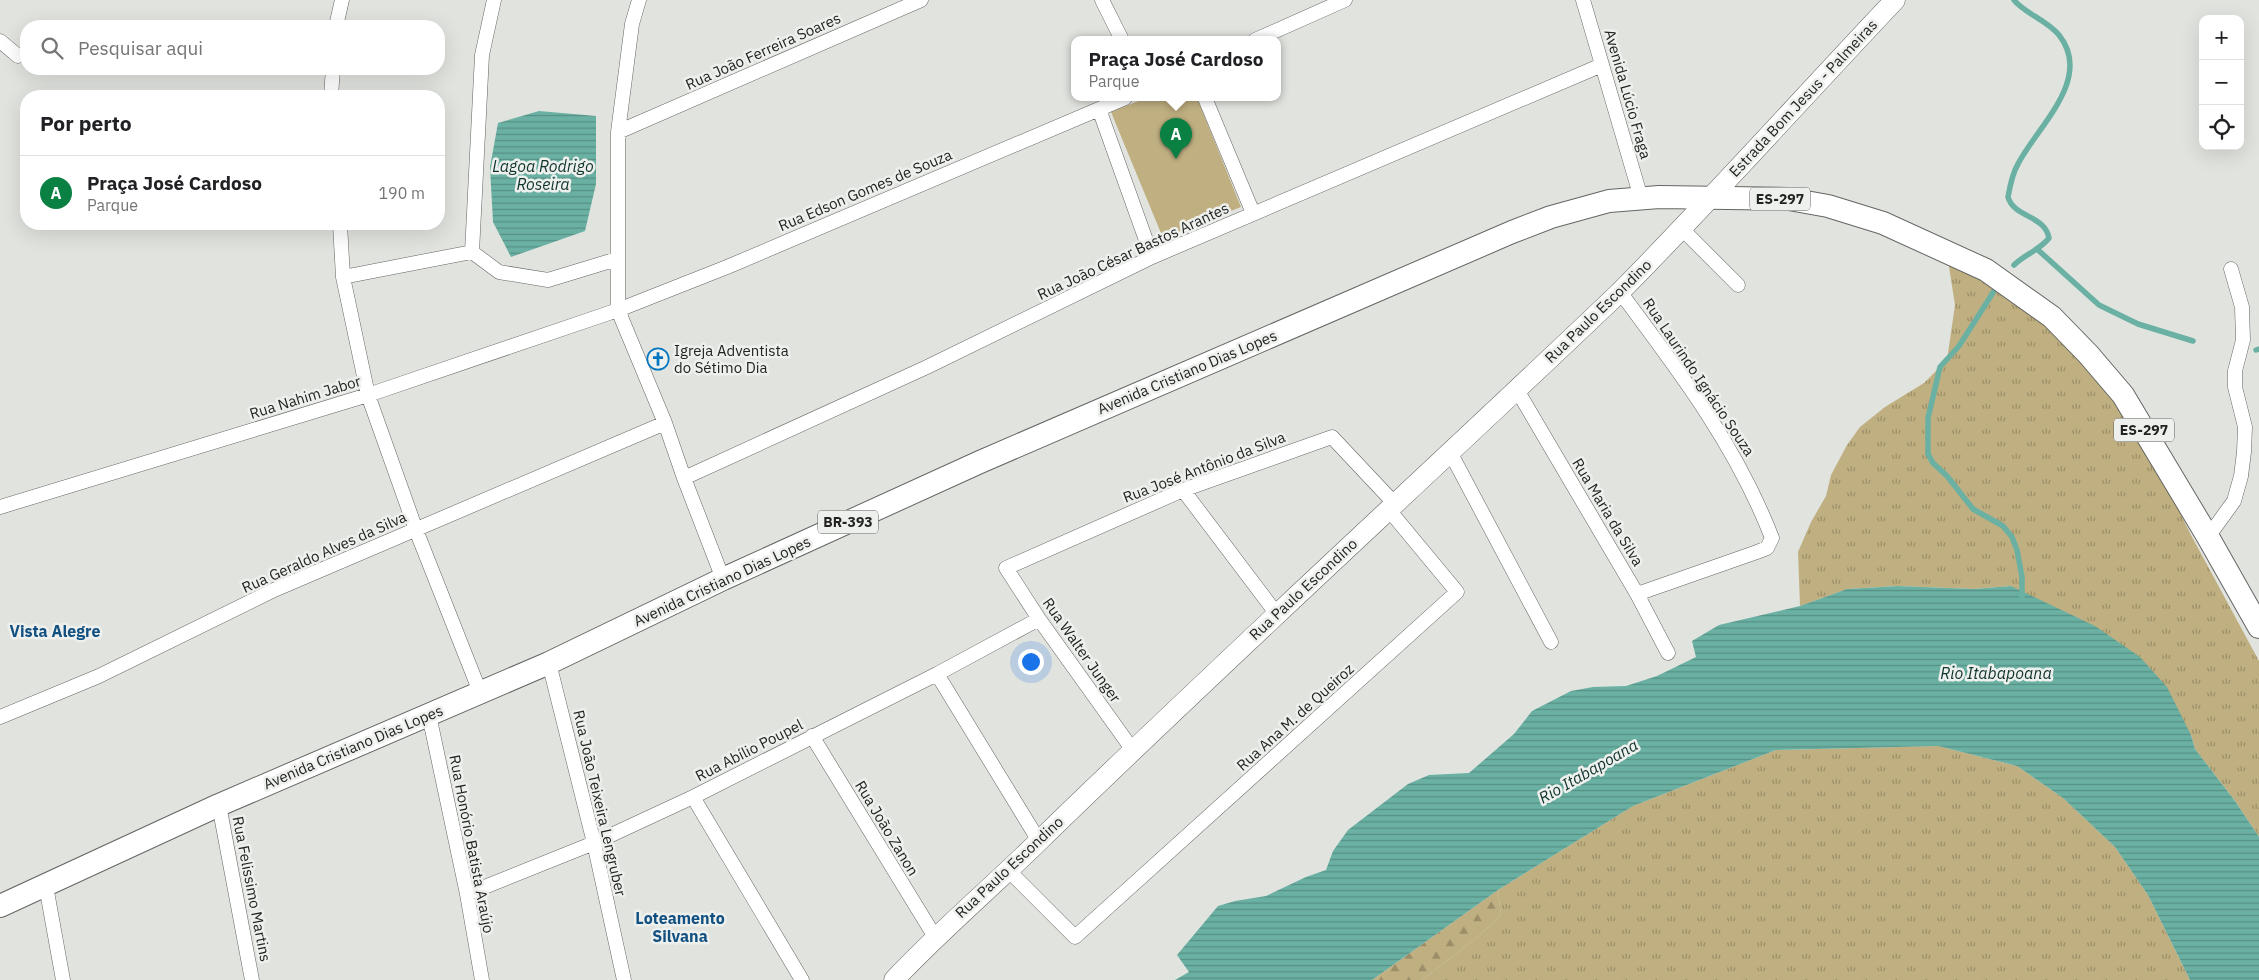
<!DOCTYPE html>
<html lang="pt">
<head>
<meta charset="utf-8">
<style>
  :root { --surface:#fff; --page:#f6f6f6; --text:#202124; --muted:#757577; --line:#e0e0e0; --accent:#0b8043 }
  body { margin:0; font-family:"IBM Plex Sans",sans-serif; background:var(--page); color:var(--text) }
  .controls { position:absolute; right:15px; top:15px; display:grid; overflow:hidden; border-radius:10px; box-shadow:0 5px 20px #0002 }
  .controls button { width:45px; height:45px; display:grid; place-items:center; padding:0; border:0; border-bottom:1px solid var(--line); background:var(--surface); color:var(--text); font:25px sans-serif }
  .you { position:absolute; left:1030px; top:661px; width:18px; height:18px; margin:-12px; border:4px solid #fff; border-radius:50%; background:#1a73e8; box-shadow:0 0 0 8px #1a73e833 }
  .badge { display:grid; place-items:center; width:32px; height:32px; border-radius:50%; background:var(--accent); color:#fff; font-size:16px; font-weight:700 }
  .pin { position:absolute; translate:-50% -41px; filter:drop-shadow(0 1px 2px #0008) }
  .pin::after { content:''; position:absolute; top:26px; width:18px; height:15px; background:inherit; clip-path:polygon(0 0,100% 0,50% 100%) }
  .popup { position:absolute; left:1071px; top:36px; width:210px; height:65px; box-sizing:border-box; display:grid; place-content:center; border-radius:10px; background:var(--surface); filter:drop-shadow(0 1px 4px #0005); font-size:16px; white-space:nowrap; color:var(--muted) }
  .popup b { font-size:19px; color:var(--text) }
  .popup::after { content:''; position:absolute; left:50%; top:100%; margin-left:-10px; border:10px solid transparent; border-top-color:var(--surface) }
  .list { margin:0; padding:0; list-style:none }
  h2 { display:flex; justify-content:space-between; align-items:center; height:65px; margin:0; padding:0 20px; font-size:21px }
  h2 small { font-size:16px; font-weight:400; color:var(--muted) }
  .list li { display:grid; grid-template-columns:32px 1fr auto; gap:15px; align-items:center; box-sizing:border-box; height:75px; padding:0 20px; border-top:1px solid var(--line) }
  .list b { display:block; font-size:19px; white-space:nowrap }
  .list p { margin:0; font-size:16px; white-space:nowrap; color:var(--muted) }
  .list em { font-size:16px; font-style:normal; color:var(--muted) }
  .icon { flex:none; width:28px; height:28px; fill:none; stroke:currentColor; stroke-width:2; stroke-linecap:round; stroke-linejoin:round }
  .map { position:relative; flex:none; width:2259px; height:980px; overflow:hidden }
  .search { position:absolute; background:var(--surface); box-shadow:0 5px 20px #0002; left:20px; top:20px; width:425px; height:55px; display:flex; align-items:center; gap:12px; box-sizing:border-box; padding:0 18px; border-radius:20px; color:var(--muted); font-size:19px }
  .panel { position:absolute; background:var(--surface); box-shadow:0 5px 20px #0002; left:20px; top:90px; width:425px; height:140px; border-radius:20px }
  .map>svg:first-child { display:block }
  .grass { fill:url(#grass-tufts) }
  .forest { fill:url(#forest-firs) }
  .green { fill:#c0af80 }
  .water { fill:url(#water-rules) }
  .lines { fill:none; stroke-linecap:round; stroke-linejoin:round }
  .stream { stroke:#6ab1a3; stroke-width:5.5 }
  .minor-casing { stroke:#646663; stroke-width:15 }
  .secondary-casing { stroke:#646663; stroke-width:21 }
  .primary-casing { stroke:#646663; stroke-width:24 }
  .minor { stroke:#fff; stroke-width:14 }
  .secondary { stroke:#fff; stroke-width:20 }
  .primary { stroke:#fff; stroke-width:22 }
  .labels { text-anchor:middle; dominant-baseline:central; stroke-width:5; stroke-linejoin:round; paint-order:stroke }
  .shield { fill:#eef0ed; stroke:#60615f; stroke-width:1 }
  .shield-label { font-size:14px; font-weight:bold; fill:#232422 }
  .street-label { font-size:15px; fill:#232422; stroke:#eef0ed }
  .poi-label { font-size:15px; fill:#232422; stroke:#eef0ed; text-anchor:start }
  .water-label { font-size:16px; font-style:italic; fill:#0f332d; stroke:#eef0ed }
  .neighbourhood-label { font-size:16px; font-weight:bold; fill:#115080; stroke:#eef0ed }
</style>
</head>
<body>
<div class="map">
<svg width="2259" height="980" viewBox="0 0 2259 980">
  <defs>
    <pattern id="grass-tufts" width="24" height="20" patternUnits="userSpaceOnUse" patternTransform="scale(1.25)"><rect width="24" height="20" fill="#c0af80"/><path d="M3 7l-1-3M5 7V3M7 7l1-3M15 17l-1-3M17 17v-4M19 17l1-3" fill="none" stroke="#9c8e68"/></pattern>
    <pattern id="forest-firs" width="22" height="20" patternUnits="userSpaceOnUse" patternTransform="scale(1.25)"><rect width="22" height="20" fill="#c0af80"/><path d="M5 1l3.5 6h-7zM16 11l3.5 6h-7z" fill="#9c8e68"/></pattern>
    <pattern id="water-rules" width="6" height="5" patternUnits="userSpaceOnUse" patternTransform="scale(1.25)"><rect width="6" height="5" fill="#6ab1a3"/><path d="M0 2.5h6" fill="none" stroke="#579084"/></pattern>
  </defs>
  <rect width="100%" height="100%" fill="#e1e3df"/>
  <path class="grass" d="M 1947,254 L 2054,332 L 2096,375 L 2156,465 L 2191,535 L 2259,661 L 2259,837 L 2235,801 L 2195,749 L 2191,735 L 2011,586 L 1974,589 L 1898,586 L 1847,589 L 1800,606 L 1798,552 L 1811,522 L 1826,496 L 1831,475 L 1847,445 L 1860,427 L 1885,407 L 1924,383 L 1947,360 L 1955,305 Z
    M 1938,746 L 2017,766 L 2063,798 L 2115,847 L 2148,895 L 2190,980 L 1422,980 L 1480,935 L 1501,915 L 1498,890 L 1633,806 L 1776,750 Z"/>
  <path class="forest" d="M 1498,890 L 1501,915 L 1480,935 L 1422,980 L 1372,980 Z"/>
  <path class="green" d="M 1146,98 L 1197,98 L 1241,207 L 1163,238 L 1111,112 Z"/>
  <path class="water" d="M 539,111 L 596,116 L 596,184 L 585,231 L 511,257 L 493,222 L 490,167 L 498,123 Z
    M 1898,586 L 1974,589 L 2011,586 L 2095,626 L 2140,657 L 2167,687 L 2191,735 L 2195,749 L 2235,801 L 2259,837 L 2259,980 L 2190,980 L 2148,895 L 2115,847 L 2063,798 L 2017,766 L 1938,746 L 1776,750 L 1633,806 L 1498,890 L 1372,980 L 1175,980 L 1189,972 L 1177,955 L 1218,906 L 1235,901 L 1266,896 L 1306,877 L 1326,870 L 1333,851 L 1348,830 L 1408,784 L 1429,775 L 1469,773 L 1514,734 L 1532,711 L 1571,691 L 1593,687 L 1626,686 L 1657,676 L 1696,657 L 1692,641 L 1719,625 L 1800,606 L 1847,589 Z"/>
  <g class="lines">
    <path class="stream" d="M 2014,0 C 2024,13 2047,20 2059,35 C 2094,79 2036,128 2018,164 C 2012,174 2010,186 2008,197 C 2014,218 2045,215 2049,238 C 2040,250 2025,254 2014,265
      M 2037,249 L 2099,305 L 2138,324 L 2193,341
      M 1996,288 L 1959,346 L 1940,367 L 1928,418 L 1928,454 L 1933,463 L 1947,476 L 1973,509 L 2003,526 L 2012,537 L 2017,550 L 2022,577 L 2022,598
      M 2256,350 L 2259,349"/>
    <g class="minor-casing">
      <path id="minor" d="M 639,0 L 632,24 L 618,132 L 618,310 L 665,423 L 684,478 L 723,579
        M 1102,0 L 1122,40
        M 1583,0 L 1641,198
        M 336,26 L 342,0
        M 1255,40 L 1345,0
        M 0,41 L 18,56
        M 331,96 L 333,69
        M 1205,98 L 1253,213
        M 1099,109 L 1152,257
        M 618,132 L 921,0
        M 340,224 L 343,277 L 368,395 L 416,530 L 480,692
        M 1682,229 L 1738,285
        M 472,252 L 482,55 L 494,0
        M 343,277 L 472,252 L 499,272 L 548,280 L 617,259
        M 1620,292 C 1679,371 1736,445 1772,538 L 1767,548 L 1757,552 L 1637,594
        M 1517,390 L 1637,594 L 1668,653
        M 1450,452 L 1551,642
        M 684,478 L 927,367 L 1152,257 L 1602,65
        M 1183,490 L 1276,613
        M 0,507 L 368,395 L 618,310 L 727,267 L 1125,98
        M 2208,537 L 2234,501 L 2241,476 L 2244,452 L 2245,427 L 2235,387 L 2235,371 L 2243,340 L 2242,307 L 2231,269
        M 549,663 L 594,843 L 624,980
        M 937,674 L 1039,841
        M 429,715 L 467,894 L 482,980
        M 0,717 L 99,676 L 274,590 L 665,423
        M 812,736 L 935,937
        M 1132,749 L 1039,619 L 1006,568 L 1183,490 L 1332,437 L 1395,504
        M 693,797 L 802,980
        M 219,805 L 252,980
        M 1008,870 L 1075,937 L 1457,592 L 1389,510
        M 46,886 L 63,980
        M 467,894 L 594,843 L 693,797 L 937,674 L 1039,619"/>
    </g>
    <g class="secondary-casing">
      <path id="secondary" d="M 894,980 C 940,931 991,888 1039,841 C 1230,655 1427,476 1620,292 C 1714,197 1803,97 1895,0"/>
    </g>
    <g class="primary-casing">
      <path id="primary" d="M 0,906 L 219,805 L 549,663 L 723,579 L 980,462 L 1512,232 L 1551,217 L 1609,201 L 1659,197 L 1789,199 L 1828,206 L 1883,223 L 1986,270 L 2052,317 L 2088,354 L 2123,395 L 2208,537 L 2259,627"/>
    </g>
    <use href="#minor" class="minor"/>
    <use href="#secondary" class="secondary"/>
    <use href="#primary" class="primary"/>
  </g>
  <defs>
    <g id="church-ring" transform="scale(1.125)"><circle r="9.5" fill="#eef0ed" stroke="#0276c0" stroke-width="1.5"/><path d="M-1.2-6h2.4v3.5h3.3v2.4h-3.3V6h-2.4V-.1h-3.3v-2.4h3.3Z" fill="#0276c0"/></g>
  </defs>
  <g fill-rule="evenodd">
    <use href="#church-ring" x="658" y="359"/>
  </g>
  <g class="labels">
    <g class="shield">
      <rect x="1750" y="187.5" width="60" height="23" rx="4"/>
      <rect x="2114" y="418.5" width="60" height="23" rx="4"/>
      <rect x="818" y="510.5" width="60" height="23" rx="4"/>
    </g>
    <g class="shield-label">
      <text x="1780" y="199">ES-297</text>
      <text x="2144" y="430">ES-297</text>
      <text x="848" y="522">BR-393</text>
    </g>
    <g class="street-label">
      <text transform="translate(763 51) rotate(-24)">Rua João Ferreira Soares</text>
      <text transform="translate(1628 94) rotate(74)">Avenida Lúcio Fraga</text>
      <text transform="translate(1803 98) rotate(-47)">Estrada Bom Jesus - Palmeiras</text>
      <text transform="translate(865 190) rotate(-23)">Rua Edson Gomes de Souza</text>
      <text transform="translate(1133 251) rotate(-25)">Rua João César Bastos Arantes</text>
      <text transform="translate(1598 311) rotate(-44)">Rua Paulo Escondino</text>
      <text transform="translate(1187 372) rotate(-23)">Avenida Cristiano Dias Lopes</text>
      <text transform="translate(1699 377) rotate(56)">Rua Laurindo Ignácio Souza</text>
      <text transform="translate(305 397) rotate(-17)">Rua Nahim Jabor</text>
      <text transform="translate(1204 467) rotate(-21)">Rua José Antônio da Silva</text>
      <text transform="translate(1608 512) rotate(59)">Rua Maria da Silva</text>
      <text transform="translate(324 552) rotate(-24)">Rua Geraldo Alves da Silva</text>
      <text transform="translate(722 581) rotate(-25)">Avenida Cristiano Dias Lopes</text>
      <text transform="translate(1303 589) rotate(-43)">Rua Paulo Escondino</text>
      <text transform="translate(1082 650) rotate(55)">Rua Walter Junger</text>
      <text transform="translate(1295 717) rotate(-42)">Rua Ana M. de Queiroz</text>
      <text transform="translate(353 747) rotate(-23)">Avenida Cristiano Dias Lopes</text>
      <text transform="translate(749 750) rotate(-27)">Rua Abílio Poupel</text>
      <text transform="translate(600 803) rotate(77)">Rua João Teixeira Lengruber</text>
      <text transform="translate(887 828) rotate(59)">Rua João Zanon</text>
      <text transform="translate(472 844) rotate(79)">Rua Honório Batista Araújo</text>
      <text transform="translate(1009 867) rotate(-43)">Rua Paulo Escondino</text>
      <text transform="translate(252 889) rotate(79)">Rua Felissimo Martins</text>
    </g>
    <g class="poi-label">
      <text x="674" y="350">Igreja Adventista<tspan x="674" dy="17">do Sétimo Dia</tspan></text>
    </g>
    <g class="water-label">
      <text x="543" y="166">Lagoa Rodrigo<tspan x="543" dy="18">Roseira</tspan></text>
      <text x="1996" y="673">Rio Itabapoana</text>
      <text transform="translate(1588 771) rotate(-30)">Rio Itabapoana</text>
    </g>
    <g class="neighbourhood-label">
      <text x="55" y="631">Vista Alegre</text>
      <text x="680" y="918">Loteamento<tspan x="680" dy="18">Silvana</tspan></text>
    </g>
  </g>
</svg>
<div class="controls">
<button>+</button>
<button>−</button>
<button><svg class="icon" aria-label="locate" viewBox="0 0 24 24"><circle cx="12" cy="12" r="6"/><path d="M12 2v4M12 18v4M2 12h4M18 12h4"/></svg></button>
</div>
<div class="you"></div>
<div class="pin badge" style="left:1176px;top:159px">A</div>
<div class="popup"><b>Praça José Cardoso</b>Parque</div>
<div class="search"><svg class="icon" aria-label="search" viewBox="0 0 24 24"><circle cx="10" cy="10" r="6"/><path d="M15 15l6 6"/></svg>Pesquisar aqui</div>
<section class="panel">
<h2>Por perto<small></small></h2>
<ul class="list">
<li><span class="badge">A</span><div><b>Praça José Cardoso</b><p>Parque</p></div><em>190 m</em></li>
</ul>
</section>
</div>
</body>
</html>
